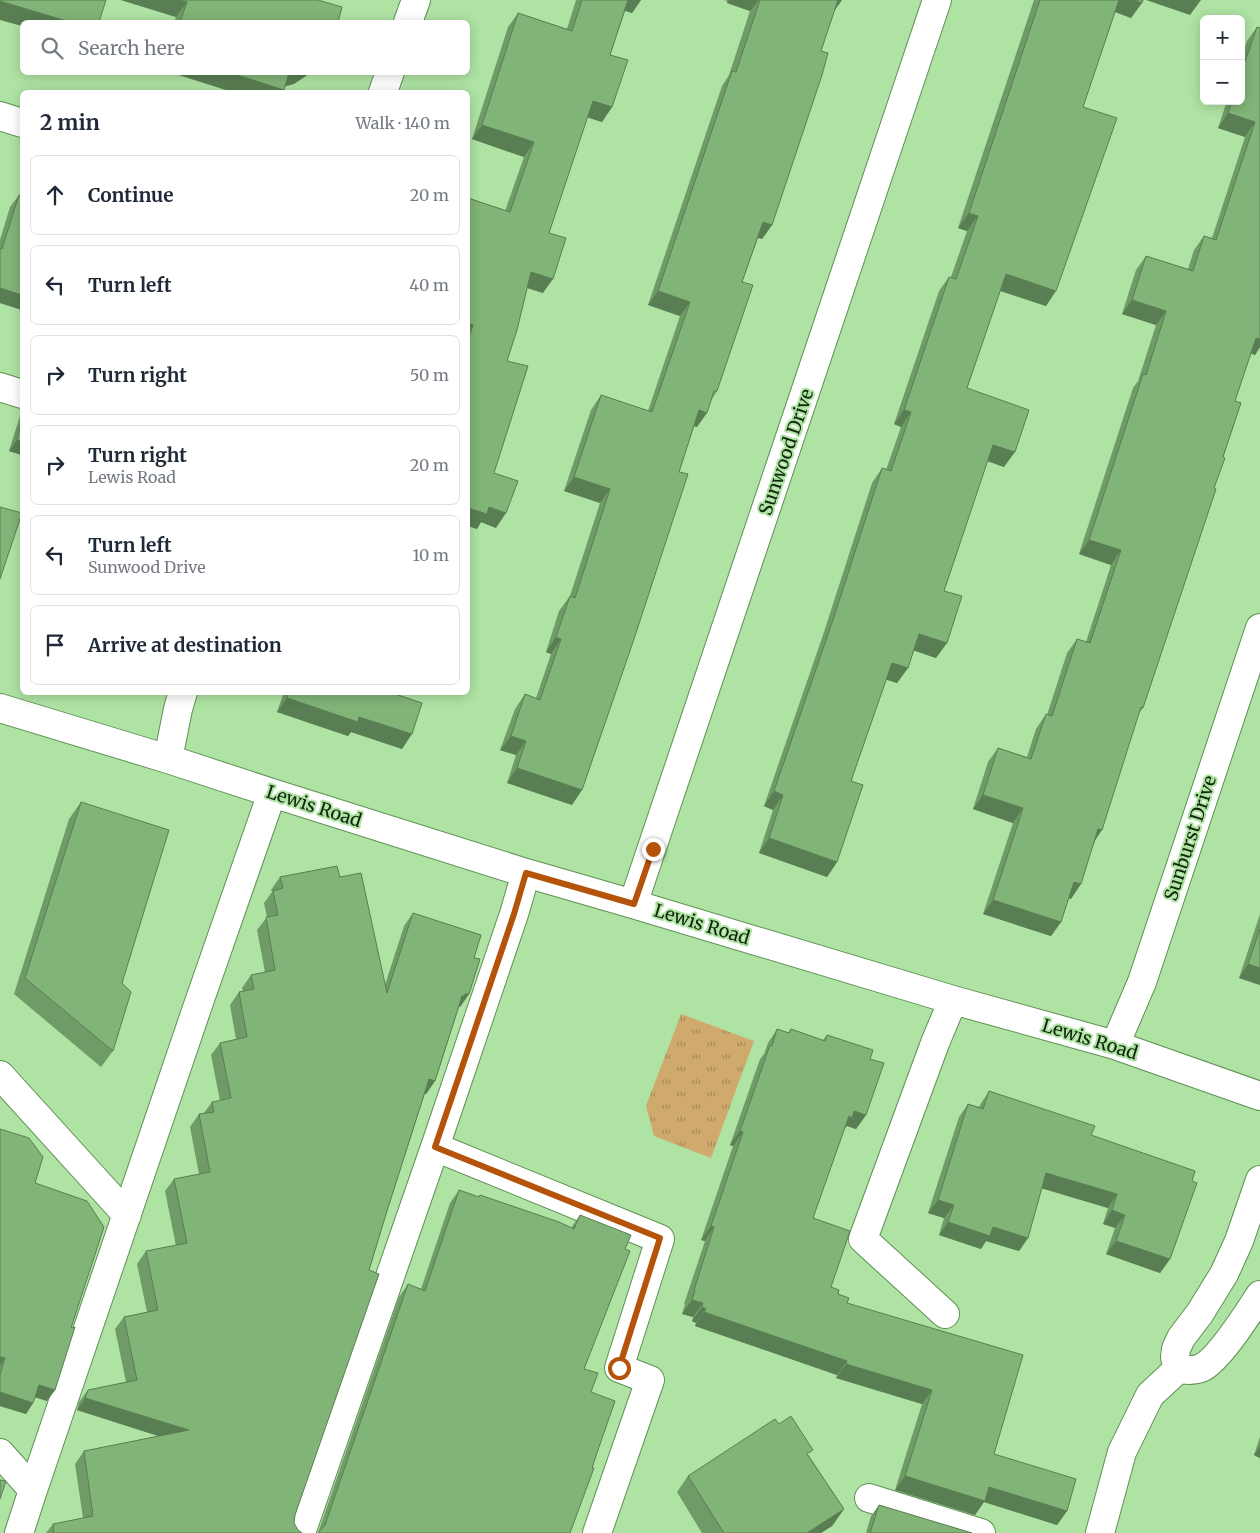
<!DOCTYPE html>
<html lang="en">
<head>
<meta charset="utf-8">
<style>
  :root { --surface:#fff; --page:#f6f6f7; --text:#1f2937; --muted:#747a83; --line:#e0e1e3 }
  body { margin:0; font-family:Merriweather,serif; background:var(--page); color:var(--text) }
  .controls { position:absolute; right:15px; top:15px; display:grid; overflow:hidden; border-radius:8px; box-shadow:0 2px 12px #0003 }
  .controls button { width:45px; height:45px; display:grid; place-items:center; padding:0; border:0; border-bottom:1px solid var(--line); background:var(--surface); color:var(--text); font:25px sans-serif }
  .stop { position:absolute; width:15px; height:15px; margin:-11px; border:4px solid #b45309; border-radius:50%; background:#fff }
  .stop.end { background:#b45309; border-color:#fff; box-shadow:0 1px 5px #0008 }
  .list { margin:0; padding:0; list-style:none }
  h2 { display:flex; justify-content:space-between; align-items:center; height:65px; margin:0; padding:0 20px; font-size:21px }
  h2 small { font-size:16px; font-weight:400; color:var(--muted) }
  .list li { display:grid; grid-template-columns:32px 1fr auto; gap:15px; align-items:center; box-sizing:border-box; height:80px; margin:0 10px 10px; padding:0 10px; border:1px solid var(--line); border-radius:8px }
  .list b { display:block; font-size:19px; white-space:nowrap }
  .list p { margin:0; font-size:16px; white-space:nowrap; color:var(--muted) }
  .list em { font-size:16px; font-style:normal; color:var(--muted) }
  .icon { flex:none; width:28px; height:28px; fill:none; stroke:currentColor; stroke-width:2; stroke-linecap:round; stroke-linejoin:round }
  .map { position:relative; flex:none; width:1260px; height:1533px; overflow:hidden }
  .search { position:absolute; background:var(--surface); box-shadow:0 2px 12px #0003; left:20px; top:20px; width:450px; height:55px; display:flex; align-items:center; gap:12px; box-sizing:border-box; padding:0 18px; border-radius:8px; color:var(--muted); font-size:19px }
  .panel { position:absolute; background:var(--surface); box-shadow:0 2px 12px #0003; left:20px; top:90px; width:450px; height:605px; border-radius:8px }
  .map>svg:first-child { display:block }
  .grass { fill:url(#grass-tufts) }
  .lines { fill:none; stroke-linecap:round; stroke-linejoin:round }
  .minor-casing { stroke:#5f9054; stroke-width:30 }
  .minor { stroke:#fff; stroke-width:28 }
  .wall { fill:#6f9b66 }
  .shaded-wall { fill:#5a7e53 }
  .building { fill:#81b477; stroke:#5a7e53 }
  .route { stroke:#b45309; stroke-width:6 }
  .labels { text-anchor:middle; dominant-baseline:central; stroke-width:4; stroke-linejoin:round; paint-order:stroke }
  .street-label { font-size:18px; fill:#10240b; stroke:#aee3a3 }
</style>
</head>
<body>
<div class="map">
<svg width="1260" height="1533" viewBox="0 0 1260 1533">
  <defs>
    <pattern id="grass-tufts" width="24" height="20" patternUnits="userSpaceOnUse" patternTransform="scale(1.25)"><rect width="24" height="20" fill="#cfaa6c"/><path d="M3 7l-1-3M5 7V3M7 7l1-3M15 17l-1-3M17 17v-4M19 17l1-3" fill="none" stroke="#a78a57"/></pattern>
  </defs>
  <rect width="100%" height="100%" fill="#aee3a3"/>
  <path class="grass" d="M 681,1014 L 754,1041 L 711,1158 L 654,1136 L 646,1106 Z"/>
  <g class="lines">
    <g class="minor-casing">
      <path id="minor" d="M 408,22 L 416,0
        M 383,92 L 390,72
        M 0,116 L 22,123
        M 0,387 L 22,394
        M 0,708 L 168,759 L 272,793 L 526,873 L 633,904 L 953,1000 L 1115,1045 L 1260,1096
        M 168,759 L 178,709 L 183,692
        M 633,904 L 937,0
        M 1115,1045 L 1142,982 L 1260,628
        M 0,1075 L 127,1215
        M 435,1147 L 660,1239 L 619,1368 L 650,1380 L 597,1533
        M 1260,1180 L 1239,1241 L 1224,1274 L 1200,1313 L 1181,1338 L 1176,1349 L 1175,1357 L 1178,1369 C 1185,1370 1194,1371 1201,1368 C 1218,1361 1249,1312 1260,1295
        M 945,1314 L 863,1239 L 935,1043 L 953,1000
        M 0,1453 L 33,1490 L 19,1533
        M 33,1490 L 197,1008 L 272,793
        M 869,1498 L 981,1533
        M 301,1533 L 435,1147 L 514,914 L 526,873
        M 1100,1533 L 1122,1452 L 1150,1395 L 1178,1369"/>
    </g>
    <use href="#minor" class="minor"/>
  </g>
  <path class="wall" d="M 121,0 L 318,0 L 338,22 L 174,22 L 176,17 Z
    M 576,0 L 641,0 L 632,13 L 625,11 L 610,55 L 612,107 L 602,122 L 587,117 L 549,233 L 543,293 L 527,288 L 507,361 L 494,473 L 496,528 L 481,522 L 477,529 L 468,526 L 468,198 L 505,211 L 524,157 L 472,139 L 508,27 L 518,13 L 567,29 Z
    M 724,0 L 842,0 L 834,10 L 821,51 L 772,225 L 762,239 L 758,238 L 742,282 L 717,391 L 712,399 L 697,427 L 694,426 L 572,805 L 507,783 L 516,755 L 500,750 L 515,709 L 525,694 L 536,698 L 551,654 L 546,652 L 559,611 L 570,596 L 600,503 L 564,491 L 591,410 L 601,395 L 648,411 L 680,316 L 648,305 L 722,86 L 729,75 L 750,11 L 727,3 L 727,1 Z
    M 1034,0 L 1143,0 L 1131,18 L 1115,12 L 1083,107 L 1046,306 L 1000,291 L 967,388 L 1004,467 L 987,461 L 944,591 L 936,658 L 914,650 L 908,668 L 897,683 L 886,679 L 851,781 L 837,862 L 827,877 L 759,853 L 773,810 L 764,806 L 824,632 L 872,483 L 882,468 L 886,470 L 901,427 L 894,424 L 939,291 L 949,277 L 951,277 L 967,231 L 958,228 Z
    M 1257,27 L 1260,28 L 1260,347 L 1255,355 L 1251,353 L 1235,401 L 1223,457 L 1143,708 L 1139,713 L 1095,841 L 1071,899 L 1069,898 L 1061,922 L 1051,936 L 983,914 L 1013,823 L 973,809 L 988,762 L 998,748 L 1027,757 L 1036,729 L 1046,714 L 1047,715 L 1067,653 L 1077,639 L 1086,642 L 1111,565 L 1079,554 L 1133,388 L 1138,381 L 1156,325 L 1122,314 L 1136,270 L 1146,256 L 1188,269 L 1194,250 L 1204,236 L 1212,238 L 1245,137 L 1218,128 L 1227,101 L 1241,101 L 1241,59 L 1247,41 Z
    M 19,195 L 22,196 L 22,310 L 0,303 L 0,240 L 10,207 Z
    M 22,412 L 22,455 L 9,451 L 20,416 Z
    M 284,692 L 389,692 L 402,749 L 351,732 L 348,736 L 277,712 Z
    M 81,802 L 122,983 L 113,1051 L 101,1067 L 14,994 L 69,819 Z
    M 280,877 L 340,877 L 385,985 L 404,926 L 413,913 L 474,958 L 469,994 L 460,1007 L 459,1007 L 435,1081 L 426,1094 L 425,1093 L 387,1211 L 295,1515 L 294,1523 L 298,1530 L 302,1533 L 46,1533 L 53,1524 L 83,1518 L 75,1464 L 84,1451 L 159,1436 L 77,1410 L 79,1402 L 88,1390 L 126,1382 L 115,1329 L 124,1317 L 147,1312 L 137,1264 L 146,1251 L 176,1246 L 165,1191 L 174,1179 L 199,1174 L 190,1127 L 199,1114 L 204,1113 L 212,1102 L 220,1101 L 211,1055 L 220,1043 L 236,1039 L 230,1005 L 239,992 L 243,991 L 242,988 L 251,975 L 265,972 L 257,930 L 267,917 L 264,903 L 272,892 L 271,890 Z
    M 1260,914 L 1260,985 L 1239,978 Z
    M 777,1029 L 788,1033 L 791,1029 L 823,1040 L 827,1035 L 870,1059 L 866,1115 L 856,1129 L 847,1126 L 844,1129 L 813,1218 L 831,1287 L 994,1454 L 1067,1511 L 1057,1525 L 984,1502 L 975,1515 L 895,1490 L 922,1404 L 836,1378 L 837,1375 L 695,1326 L 696,1323 L 692,1321 L 693,1317 L 682,1314 L 685,1304 L 684,1304 L 705,1241 L 701,1240 L 733,1146 L 730,1145 L 760,1059 L 764,1054 L 768,1043 Z
    M 989,1091 L 1091,1135 L 1192,1181 L 1170,1259 L 1160,1273 L 1106,1254 L 1115,1228 L 1103,1224 L 1108,1208 L 1042,1188 L 1028,1238 L 1019,1251 L 986,1241 L 981,1249 L 939,1235 L 944,1218 L 928,1213 L 959,1117 L 968,1104 L 979,1107 L 980,1105 Z
    M 0,1129 L 35,1183 L 71,1328 L 55,1390 L 47,1401 L 35,1397 L 33,1403 L 26,1414 L 0,1406 Z
    M 459,1190 L 479,1197 L 480,1195 L 571,1228 L 580,1215 L 625,1249 L 584,1369 L 591,1392 L 599,1447 L 318,1533 L 399,1297 L 408,1284 L 421,1289 L 450,1203 Z
    M 779,1424 L 809,1456 L 844,1509 L 832,1526 L 821,1533 L 702,1533 L 677,1492 L 688,1476 Z
    M 1260,1437 L 1260,1458 L 1254,1455 Z
    M 879,1505 L 972,1533 L 866,1533 L 871,1516 Z"/>
  <path class="shaded-wall" d="M 121,0 L 180,0 L 187,2 L 176,17 Z
    M 626,0 L 641,0 L 632,13 L 620,9 Z
    M 729,0 L 759,0 L 750,11 L 727,3 Z
    M 836,0 L 842,0 L 835,10 L 830,8 Z
    M 1117,0 L 1133,0 L 1142,3 L 1131,18 L 1110,10 Z
    M 1146,0 L 1201,0 L 1190,15 Z
    M 0,1 L 70,22 L 22,22 L 22,26 L 0,20 Z
    M 169,72 L 228,72 L 284,90 L 282,92 L 232,92 Z
    M 312,72 L 294,84 L 279,88 L 289,73 Z
    M 593,101 L 612,107 L 602,122 L 583,116 Z
    M 1228,113 L 1255,122 L 1245,137 L 1218,128 Z
    M 482,125 L 534,142 L 524,157 L 472,139 Z
    M 969,213 L 978,216 L 967,231 L 958,228 Z
    M 763,222 L 772,225 L 762,239 L 753,236 Z
    M 531,272 L 553,279 L 543,293 L 521,286 Z
    M 1006,274 L 1056,291 L 1046,306 L 995,289 Z
    M 0,288 L 22,295 L 22,310 L 0,303 Z
    M 658,291 L 690,302 L 680,316 L 648,305 Z
    M 1132,300 L 1166,311 L 1156,325 L 1122,314 Z
    M 468,323 L 473,325 L 468,332 Z
    M 1256,338 L 1260,339 L 1260,347 L 1255,355 L 1246,352 Z
    M 699,410 L 707,413 L 697,427 L 689,424 Z
    M 904,410 L 911,412 L 901,427 L 894,424 Z
    M 17,440 L 22,442 L 22,455 L 9,451 Z
    M 993,445 L 1015,452 L 1004,467 L 982,459 Z
    M 574,477 L 610,489 L 600,503 L 564,491 Z
    M 489,507 L 506,513 L 496,528 L 481,522 L 477,529 L 468,526 L 468,508 Z
    M 1089,540 L 1121,550 L 1111,565 L 1079,554 Z
    M 919,634 L 947,643 L 936,658 L 909,649 Z
    M 556,637 L 561,639 L 551,654 L 546,652 Z
    M 892,663 L 908,668 L 897,683 L 881,678 Z
    M 287,698 L 359,717 L 412,734 L 402,749 L 351,732 L 348,736 L 277,712 Z
    M 511,736 L 526,741 L 516,755 L 500,750 Z
    M 517,768 L 582,790 L 572,805 L 507,783 Z
    M 774,791 L 783,795 L 773,810 L 764,806 Z
    M 983,795 L 1023,808 L 1013,823 L 973,809 Z
    M 1098,829 L 1102,830 L 1092,845 Z
    M 769,838 L 837,862 L 827,877 L 759,853 Z
    M 1074,882 L 1081,884 L 1071,899 L 1064,897 Z
    M 993,900 L 1061,922 L 1051,936 L 983,914 Z
    M 1248,964 L 1260,968 L 1260,985 L 1239,978 Z
    M 465,994 L 469,994 L 460,1007 L 457,1006 L 462,996 Z
    M 429,1079 L 435,1081 L 426,1094 L 421,1092 Z
    M 854,1111 L 866,1115 L 856,1129 L 847,1126 L 842,1131 L 849,1116 Z
    M 740,1131 L 743,1132 L 733,1146 L 730,1145 Z
    M 1046,1173 L 1117,1194 L 1108,1208 L 1037,1187 Z
    M 938,1200 L 954,1205 L 944,1218 L 928,1213 Z
    M 1112,1210 L 1125,1215 L 1115,1228 L 1103,1224 Z
    M 948,1222 L 993,1227 L 1028,1238 L 1019,1251 L 986,1241 L 981,1249 L 939,1235 Z
    M 711,1226 L 714,1227 L 705,1241 L 701,1240 Z
    M 1116,1241 L 1170,1259 L 1160,1273 L 1106,1254 Z
    M 692,1300 L 703,1303 L 693,1317 L 682,1314 Z
    M 702,1307 L 706,1309 L 696,1323 L 692,1321 Z
    M 704,1312 L 847,1361 L 837,1375 L 695,1326 Z
    M 0,1357 L 5,1358 L 0,1366 Z
    M 846,1364 L 932,1390 L 922,1404 L 836,1378 Z
    M 39,1385 L 55,1390 L 47,1401 L 31,1396 Z
    M 0,1392 L 33,1403 L 26,1414 L 0,1406 Z
    M 85,1398 L 189,1430 L 180,1443 L 77,1410 Z
    M 1260,1446 L 1260,1458 L 1254,1455 Z
    M 905,1476 L 989,1487 L 1067,1511 L 1057,1525 L 984,1502 L 975,1515 L 895,1490 Z
    M 844,1509 L 832,1526 L 821,1533 L 807,1533 Z"/>
  <path class="building" d="M 0,0 L 106,0 L 99,22 L 70,22 L 0,1 Z
    M 180,0 L 318,0 L 342,7 L 338,22 L 180,22 L 187,2 Z
    M 582,0 L 628,0 L 610,55 L 628,60 L 612,107 L 593,101 L 549,233 L 566,238 L 553,279 L 531,272 L 517,330 L 507,361 L 528,366 L 494,473 L 518,481 L 506,513 L 489,507 L 487,514 L 468,508 L 468,340 L 473,325 L 468,323 L 468,198 L 510,212 L 534,142 L 482,125 L 518,13 L 572,31 Z
    M 760,0 L 838,0 L 821,51 L 828,53 L 822,75 L 772,225 L 763,222 L 742,282 L 753,285 L 717,391 L 714,391 L 707,413 L 699,410 L 679,472 L 688,474 L 633,642 L 582,790 L 517,768 L 526,741 L 511,736 L 525,694 L 540,700 L 561,639 L 556,637 L 570,596 L 575,598 L 610,489 L 574,477 L 601,395 L 652,412 L 690,302 L 658,291 L 732,71 L 736,72 Z
    M 1040,0 L 1119,0 L 1083,107 L 1117,118 L 1056,291 L 1006,274 L 967,388 L 1029,410 L 1015,452 L 993,445 L 944,591 L 962,596 L 947,643 L 919,634 L 908,668 L 892,663 L 851,781 L 863,785 L 837,862 L 769,838 L 783,795 L 774,791 L 834,617 L 882,468 L 891,471 L 911,412 L 904,410 L 949,277 L 956,279 L 978,216 L 969,213 Z
    M 1133,0 L 1143,0 L 1142,3 Z
    M 1257,27 L 1260,28 L 1260,339 L 1256,338 L 1235,401 L 1241,403 L 1223,457 L 1225,458 L 1214,488 L 1216,489 L 1143,708 L 1141,707 L 1102,830 L 1098,829 L 1081,884 L 1074,882 L 1061,922 L 993,900 L 1023,808 L 983,795 L 998,748 L 1031,759 L 1046,714 L 1052,716 L 1077,639 L 1090,643 L 1121,550 L 1089,540 L 1143,374 L 1146,375 L 1166,311 L 1132,300 L 1146,256 L 1193,271 L 1204,236 L 1216,240 L 1255,122 L 1228,113 L 1232,101 L 1241,101 L 1241,73 Z
    M 228,72 L 290,72 L 289,73 L 284,90 Z
    M 19,195 L 22,196 L 22,295 L 0,288 L 0,248 L 2,249 Z
    M 22,421 L 22,442 L 17,440 Z
    M 0,507 L 22,513 L 0,579 Z
    M 289,692 L 389,692 L 422,703 L 412,734 L 359,717 L 358,722 L 287,698 Z
    M 81,802 L 169,830 L 122,983 L 131,992 L 113,1051 L 25,978 Z
    M 337,866 L 340,877 L 361,873 L 387,993 L 413,913 L 481,935 L 474,958 L 480,959 L 469,994 L 465,994 L 464,996 L 462,996 L 435,1081 L 429,1079 L 387,1211 L 369,1270 L 379,1274 L 295,1515 L 294,1523 L 298,1530 L 302,1533 L 54,1533 L 53,1524 L 93,1516 L 84,1451 L 189,1430 L 85,1398 L 88,1390 L 137,1380 L 124,1317 L 158,1310 L 146,1251 L 187,1243 L 174,1179 L 210,1172 L 199,1114 L 214,1112 L 212,1102 L 231,1098 L 220,1043 L 247,1037 L 239,992 L 254,989 L 251,975 L 275,970 L 266,917 L 278,915 L 273,891 L 283,888 L 280,877 Z
    M 1260,929 L 1260,968 L 1248,964 Z
    M 777,1029 L 789,1033 L 791,1029 L 825,1041 L 827,1035 L 873,1050 L 870,1059 L 884,1063 L 866,1115 L 854,1111 L 852,1118 L 849,1116 L 813,1218 L 850,1231 L 831,1287 L 839,1290 L 838,1294 L 849,1298 L 847,1303 L 1023,1355 L 994,1454 L 1076,1479 L 1067,1511 L 989,1487 L 985,1501 L 905,1476 L 932,1390 L 846,1364 L 847,1361 L 704,1312 L 706,1309 L 702,1307 L 703,1303 L 692,1300 L 695,1291 L 694,1290 L 714,1227 L 711,1226 L 743,1132 L 740,1131 L 770,1045 L 772,1046 Z
    M 989,1091 L 1095,1126 L 1091,1135 L 1195,1171 L 1192,1181 L 1197,1183 L 1170,1259 L 1116,1241 L 1125,1215 L 1112,1210 L 1117,1194 L 1046,1173 L 1028,1238 L 993,1227 L 990,1236 L 948,1222 L 954,1205 L 938,1200 L 968,1104 L 983,1109 Z
    M 0,1129 L 29,1138 L 43,1157 L 35,1183 L 87,1201 L 104,1227 L 71,1328 L 75,1327 L 55,1390 L 39,1385 L 33,1403 L 0,1392 L 0,1375 L 5,1358 L 0,1357 Z
    M 459,1190 L 479,1197 L 480,1195 L 559,1222 L 574,1229 L 580,1215 L 631,1235 L 625,1249 L 630,1251 L 584,1369 L 598,1373 L 591,1392 L 615,1401 L 599,1447 L 592,1468 L 594,1468 L 570,1533 L 318,1533 L 325,1525 L 408,1284 L 425,1291 Z
    M 791,1416 L 813,1450 L 807,1454 L 844,1509 L 807,1533 L 724,1533 L 688,1476 L 775,1419 L 779,1424 Z
    M 0,1480 L 6,1481 L 0,1499 Z
    M 879,1505 L 972,1533 L 870,1533 Z"/>
  <g class="lines">
    <path class="route" d="M 619,1368 L 660,1238 L 435,1147 L 514,914 L 526,873 L 634,904 L 653,849"/>
  </g>
  <g class="labels">
    <g class="street-label">
      <text transform="translate(786 452) rotate(-71)">Sunwood Drive</text>
      <text transform="translate(314 806) rotate(18)">Lewis Road</text>
      <text transform="translate(1190 838) rotate(-72)">Sunburst Drive</text>
      <text transform="translate(702 924) rotate(17)">Lewis Road</text>
      <text transform="translate(1090 1039) rotate(17)">Lewis Road</text>
    </g>
  </g>
</svg>
<div class="controls">
<button>+</button>
<button>−</button>
</div>
<div class="stop" style="left:619px;top:1368px"></div>
<div class="stop end" style="left:653px;top:849px"></div>
<div class="search"><svg class="icon" aria-label="search" viewBox="0 0 24 24"><circle cx="10" cy="10" r="6"/><path d="M15 15l6 6"/></svg>Search here</div>
<section class="panel">
<h2>2 min<small>Walk · 140 m</small></h2>
<ul class="list">
<li><svg class="icon" aria-label="ahead" viewBox="0 0 24 24"><path d="M12 20V5M6 11l6-6 6 6"/></svg><div><b>Continue</b></div><em>20 m</em></li>
<li><svg class="icon" aria-label="left" viewBox="0 0 24 24"><path d="M17 20v-9H6M10 6l-5 5 5 5"/></svg><div><b>Turn left</b></div><em>40 m</em></li>
<li><svg class="icon" aria-label="right" viewBox="0 0 24 24"><path d="M7 20v-9h11M14 6l5 5-5 5"/></svg><div><b>Turn right</b></div><em>50 m</em></li>
<li><svg class="icon" aria-label="right" viewBox="0 0 24 24"><path d="M7 20v-9h11M14 6l5 5-5 5"/></svg><div><b>Turn right</b><p>Lewis Road</p></div><em>20 m</em></li>
<li><svg class="icon" aria-label="left" viewBox="0 0 24 24"><path d="M17 20v-9H6M10 6l-5 5 5 5"/></svg><div><b>Turn left</b><p>Sunwood Drive</p></div><em>10 m</em></li>
<li><svg class="icon" aria-label="arrive" viewBox="0 0 24 24"><path d="M6 21V4h12l-3 4 3 4H6"/></svg><div><b>Arrive at destination</b></div></li>
</ul>
</section>
</div>
</body>
</html>
